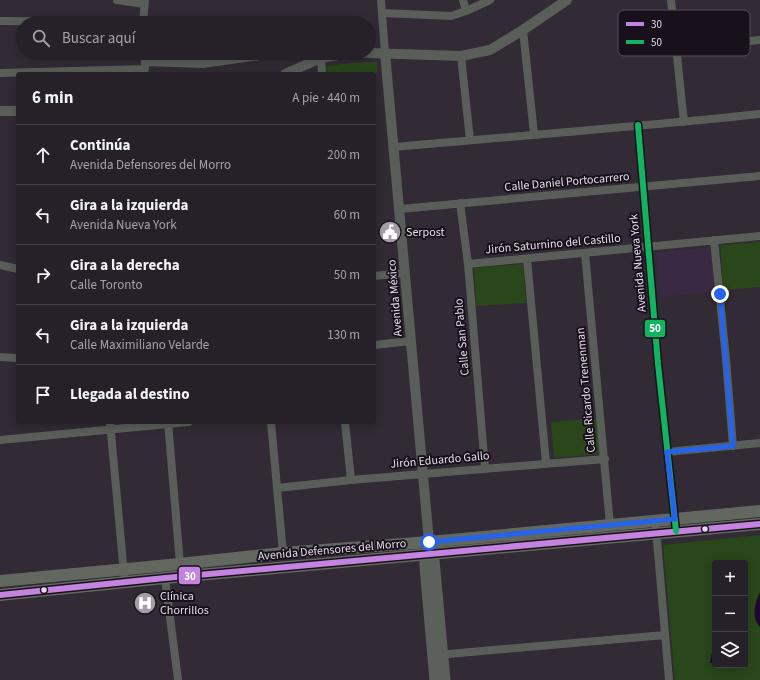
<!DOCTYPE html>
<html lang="es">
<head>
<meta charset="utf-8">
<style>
  :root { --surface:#262028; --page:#2e2830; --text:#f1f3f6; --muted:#a4a3a8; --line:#423e45 }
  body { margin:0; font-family:"Source Sans 3",sans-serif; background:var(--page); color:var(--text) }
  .controls { position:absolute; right:12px; bottom:12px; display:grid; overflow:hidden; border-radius:4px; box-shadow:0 2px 10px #0003 }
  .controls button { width:36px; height:36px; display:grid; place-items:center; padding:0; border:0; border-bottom:1px solid var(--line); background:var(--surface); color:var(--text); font:20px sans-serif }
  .stop { position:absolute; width:12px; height:12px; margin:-9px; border:3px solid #2563eb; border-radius:50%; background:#fff }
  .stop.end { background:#2563eb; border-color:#fff; box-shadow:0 1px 4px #0008 }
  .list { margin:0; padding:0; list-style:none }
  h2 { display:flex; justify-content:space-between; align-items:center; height:52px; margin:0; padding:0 16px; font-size:17px }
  h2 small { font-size:13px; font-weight:400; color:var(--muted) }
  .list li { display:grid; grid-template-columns:26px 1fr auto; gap:12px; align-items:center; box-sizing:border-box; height:60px; padding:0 16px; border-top:1px solid var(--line) }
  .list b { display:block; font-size:15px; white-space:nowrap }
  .list p { margin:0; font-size:13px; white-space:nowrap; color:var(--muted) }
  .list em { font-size:13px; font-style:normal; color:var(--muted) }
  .icon { flex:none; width:22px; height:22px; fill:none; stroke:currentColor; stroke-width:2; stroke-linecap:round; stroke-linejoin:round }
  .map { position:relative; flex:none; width:760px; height:680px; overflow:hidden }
  .search { position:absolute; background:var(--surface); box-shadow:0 2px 10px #0003; left:16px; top:16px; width:360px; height:44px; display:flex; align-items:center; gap:10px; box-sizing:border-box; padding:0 14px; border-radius:22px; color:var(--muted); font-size:15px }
  .panel { position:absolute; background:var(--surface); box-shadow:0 2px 10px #0003; left:16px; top:72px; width:360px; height:352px; border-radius:4px }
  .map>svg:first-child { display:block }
  .built { fill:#3a2942 }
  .green { fill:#29471a; fill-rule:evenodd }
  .water { fill:#240430 }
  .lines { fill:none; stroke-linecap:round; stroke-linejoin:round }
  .minor { stroke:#5a5e59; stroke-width:8 }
  .tertiary { stroke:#5a5e59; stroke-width:10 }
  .secondary { stroke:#5c605a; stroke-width:11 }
  .primary { stroke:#626860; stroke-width:12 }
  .bus-1-casing { stroke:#18111b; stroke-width:9 }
  .bus-2-casing { stroke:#18111b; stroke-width:9 }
  .bus-1 { stroke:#c483df; stroke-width:6 }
  .bus-2 { stroke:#13b361; stroke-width:6 }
  .route { stroke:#2563eb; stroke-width:5 }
  .bus-dot { fill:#e4dbe9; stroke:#18111b; stroke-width:1.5 }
  .labels { text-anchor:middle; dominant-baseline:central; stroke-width:4; stroke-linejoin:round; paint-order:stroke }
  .street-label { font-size:12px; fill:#e4dbe9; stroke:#18111b }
  .poi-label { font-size:12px; fill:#e4dbe9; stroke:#18111b; text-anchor:start }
  .key { fill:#18111b; stroke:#554e59; stroke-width:1 }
  .key-label { font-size:11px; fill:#e4dbe9 }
  .line-badge { stroke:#18111b; stroke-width:1.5 }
  .badge-label { font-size:11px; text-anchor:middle; font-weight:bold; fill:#fff }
</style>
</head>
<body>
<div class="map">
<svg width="760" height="680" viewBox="0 0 760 680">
  <rect width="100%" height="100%" fill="#322a35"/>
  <path class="built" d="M 711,247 L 715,292 L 660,297 L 656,252 Z"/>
  <path class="green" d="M 377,62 L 377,73 L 326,74 L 326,66 L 352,63 Z
    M 760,242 L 760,287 L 723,290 L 720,245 Z
    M 523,264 L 526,303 L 476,306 L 474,268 Z
    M 599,418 L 602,454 L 554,458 L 551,422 Z
    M 760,535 L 760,680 L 675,680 L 663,545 ZM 715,563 L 745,563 L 745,665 L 715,665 Z"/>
  <path class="water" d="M 760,592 L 760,627 C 751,617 755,603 760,592 Z
    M 715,645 L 715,663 L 710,663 L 713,648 Z"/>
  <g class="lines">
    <path class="minor" d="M 117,0 L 144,4
      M 381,0 L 385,53
      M 463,0 L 466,11
      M 671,0 L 684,122
      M 382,13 L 451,16 L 466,11 L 490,0
      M 0,21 L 143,22
      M 143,23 L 145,0
      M 523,30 L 534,134
      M 675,47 L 760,40
      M 145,53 L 145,67
      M 461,56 L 470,140
      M 321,58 L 322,74
      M 145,62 L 203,64 L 260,56 L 275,53
      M 0,73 L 145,69
      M 638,125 L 658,364 L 676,531
      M 394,147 C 516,136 638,127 760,114
      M 460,203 L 468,264 L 485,468
      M 400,209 L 760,176
      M 714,240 L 726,359 L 733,446
      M 585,253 L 610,525
      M 527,259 L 546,463
      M 468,264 L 760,236
      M 0,265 L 18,269
      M 374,276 L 406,273
      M 374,345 L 411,341
      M 0,357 L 18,358
      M 110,422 L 124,574
      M 168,422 L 180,564
      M 271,422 L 283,553
      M 345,422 L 351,480
      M 0,440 L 189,422
      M 667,452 L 760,443
      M 277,488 L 351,480 L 605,459
      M 656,529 L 669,680
      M 165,578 L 178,680
      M 437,655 L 665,635"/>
    <path class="tertiary" d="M 369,53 L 461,56 L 490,50 L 523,30 L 567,0
      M 385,53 L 429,542
      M 285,74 L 321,58 L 349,53 L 364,53
      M 0,111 L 18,111"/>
    <path class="secondary" d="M 429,547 L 430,554 L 434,560 L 445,680
      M 430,554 L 425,561 L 425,567 L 435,680"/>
    <path class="primary" d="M 0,581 L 180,564 L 283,553 L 429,542 L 760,511
      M 0,595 L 165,578 L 760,524"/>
    <g class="bus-1-casing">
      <path id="bus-1" d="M 0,595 L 165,578 L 760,524"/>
    </g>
    <g class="bus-2-casing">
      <path id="bus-2" d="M 638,125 L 658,364 L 676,531"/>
    </g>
    <use href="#bus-1" class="bus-1"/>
    <use href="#bus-2" class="bus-2"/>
  </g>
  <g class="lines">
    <path class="route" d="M 429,542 L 675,519 L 667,452 L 733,446 L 720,294"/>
  </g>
  <defs>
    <g id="civic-disc" transform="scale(1.15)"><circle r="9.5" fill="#a69daa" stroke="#18111b"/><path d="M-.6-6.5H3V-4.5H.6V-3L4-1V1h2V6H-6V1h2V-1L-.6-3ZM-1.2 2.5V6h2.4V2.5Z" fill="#fff"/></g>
    <g id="hospital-disc" transform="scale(1.15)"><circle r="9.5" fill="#a69daa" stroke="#18111b"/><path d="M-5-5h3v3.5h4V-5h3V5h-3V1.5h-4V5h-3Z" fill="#fff"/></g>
  </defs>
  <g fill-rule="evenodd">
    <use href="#civic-disc" x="390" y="232"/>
    <use href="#hospital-disc" x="145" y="603"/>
  </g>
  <g class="bus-dot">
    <circle cx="705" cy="529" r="3.5"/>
    <circle cx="44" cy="590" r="3.5"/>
  </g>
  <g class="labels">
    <g class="street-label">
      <text transform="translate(567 182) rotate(-5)">Calle Daniel Portocarrero</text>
      <text transform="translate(553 244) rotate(-5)">Jirón Saturnino del Castillo</text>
      <text transform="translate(638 263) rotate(-95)">Avenida Nueva York</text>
      <text transform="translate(395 298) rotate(-95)">Avenida México</text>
      <text transform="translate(462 337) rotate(-95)">Calle San Pablo</text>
      <text transform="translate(586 390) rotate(-95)">Calle Ricardo Trenenman</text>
      <text transform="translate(440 460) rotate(-5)">Jirón Eduardo Gallo</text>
      <text transform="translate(332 550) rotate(-5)">Avenida Defensores del Morro</text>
    </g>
    <g class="poi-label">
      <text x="406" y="232">Serpost</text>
      <text x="160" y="596">Clínica<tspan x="160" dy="14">Chorrillos</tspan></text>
    </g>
  </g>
  <rect x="618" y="10" width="132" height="46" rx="6" class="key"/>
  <rect x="626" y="22" width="18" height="4" fill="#c483df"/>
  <rect x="626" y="40" width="18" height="4" fill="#13b361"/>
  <g class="key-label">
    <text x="651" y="28">30</text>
    <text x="651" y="46">50</text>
  </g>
  <g class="line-badge">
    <rect x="644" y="319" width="22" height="19" rx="4" fill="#13b361"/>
    <rect x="178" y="566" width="23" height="19" rx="4" fill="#c483df"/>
  </g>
  <g class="badge-label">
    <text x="655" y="332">50</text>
    <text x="190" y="580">30</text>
  </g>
</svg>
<div class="controls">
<button>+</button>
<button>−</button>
<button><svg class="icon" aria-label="layers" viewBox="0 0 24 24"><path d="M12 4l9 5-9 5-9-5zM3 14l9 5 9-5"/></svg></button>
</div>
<div class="stop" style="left:429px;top:542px"></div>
<div class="stop end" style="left:720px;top:294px"></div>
<div class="search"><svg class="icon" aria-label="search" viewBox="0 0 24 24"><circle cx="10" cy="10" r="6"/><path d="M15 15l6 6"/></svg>Buscar aquí</div>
<section class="panel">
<h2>6 min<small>A pie · 440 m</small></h2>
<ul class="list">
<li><svg class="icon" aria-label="ahead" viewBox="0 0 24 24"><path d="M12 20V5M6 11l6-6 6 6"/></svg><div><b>Continúa</b><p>Avenida Defensores del Morro</p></div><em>200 m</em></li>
<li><svg class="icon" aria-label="left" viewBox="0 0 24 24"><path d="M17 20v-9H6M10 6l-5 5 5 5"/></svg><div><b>Gira a la izquierda</b><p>Avenida Nueva York</p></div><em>60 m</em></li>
<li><svg class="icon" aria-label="right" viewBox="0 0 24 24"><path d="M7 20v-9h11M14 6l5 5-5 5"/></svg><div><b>Gira a la derecha</b><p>Calle Toronto</p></div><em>50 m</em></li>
<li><svg class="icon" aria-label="left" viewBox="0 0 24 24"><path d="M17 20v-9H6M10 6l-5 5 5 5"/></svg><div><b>Gira a la izquierda</b><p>Calle Maximiliano Velarde</p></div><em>130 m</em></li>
<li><svg class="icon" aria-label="arrive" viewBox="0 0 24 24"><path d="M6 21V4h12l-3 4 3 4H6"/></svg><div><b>Llegada al destino</b></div></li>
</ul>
</section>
</div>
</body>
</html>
